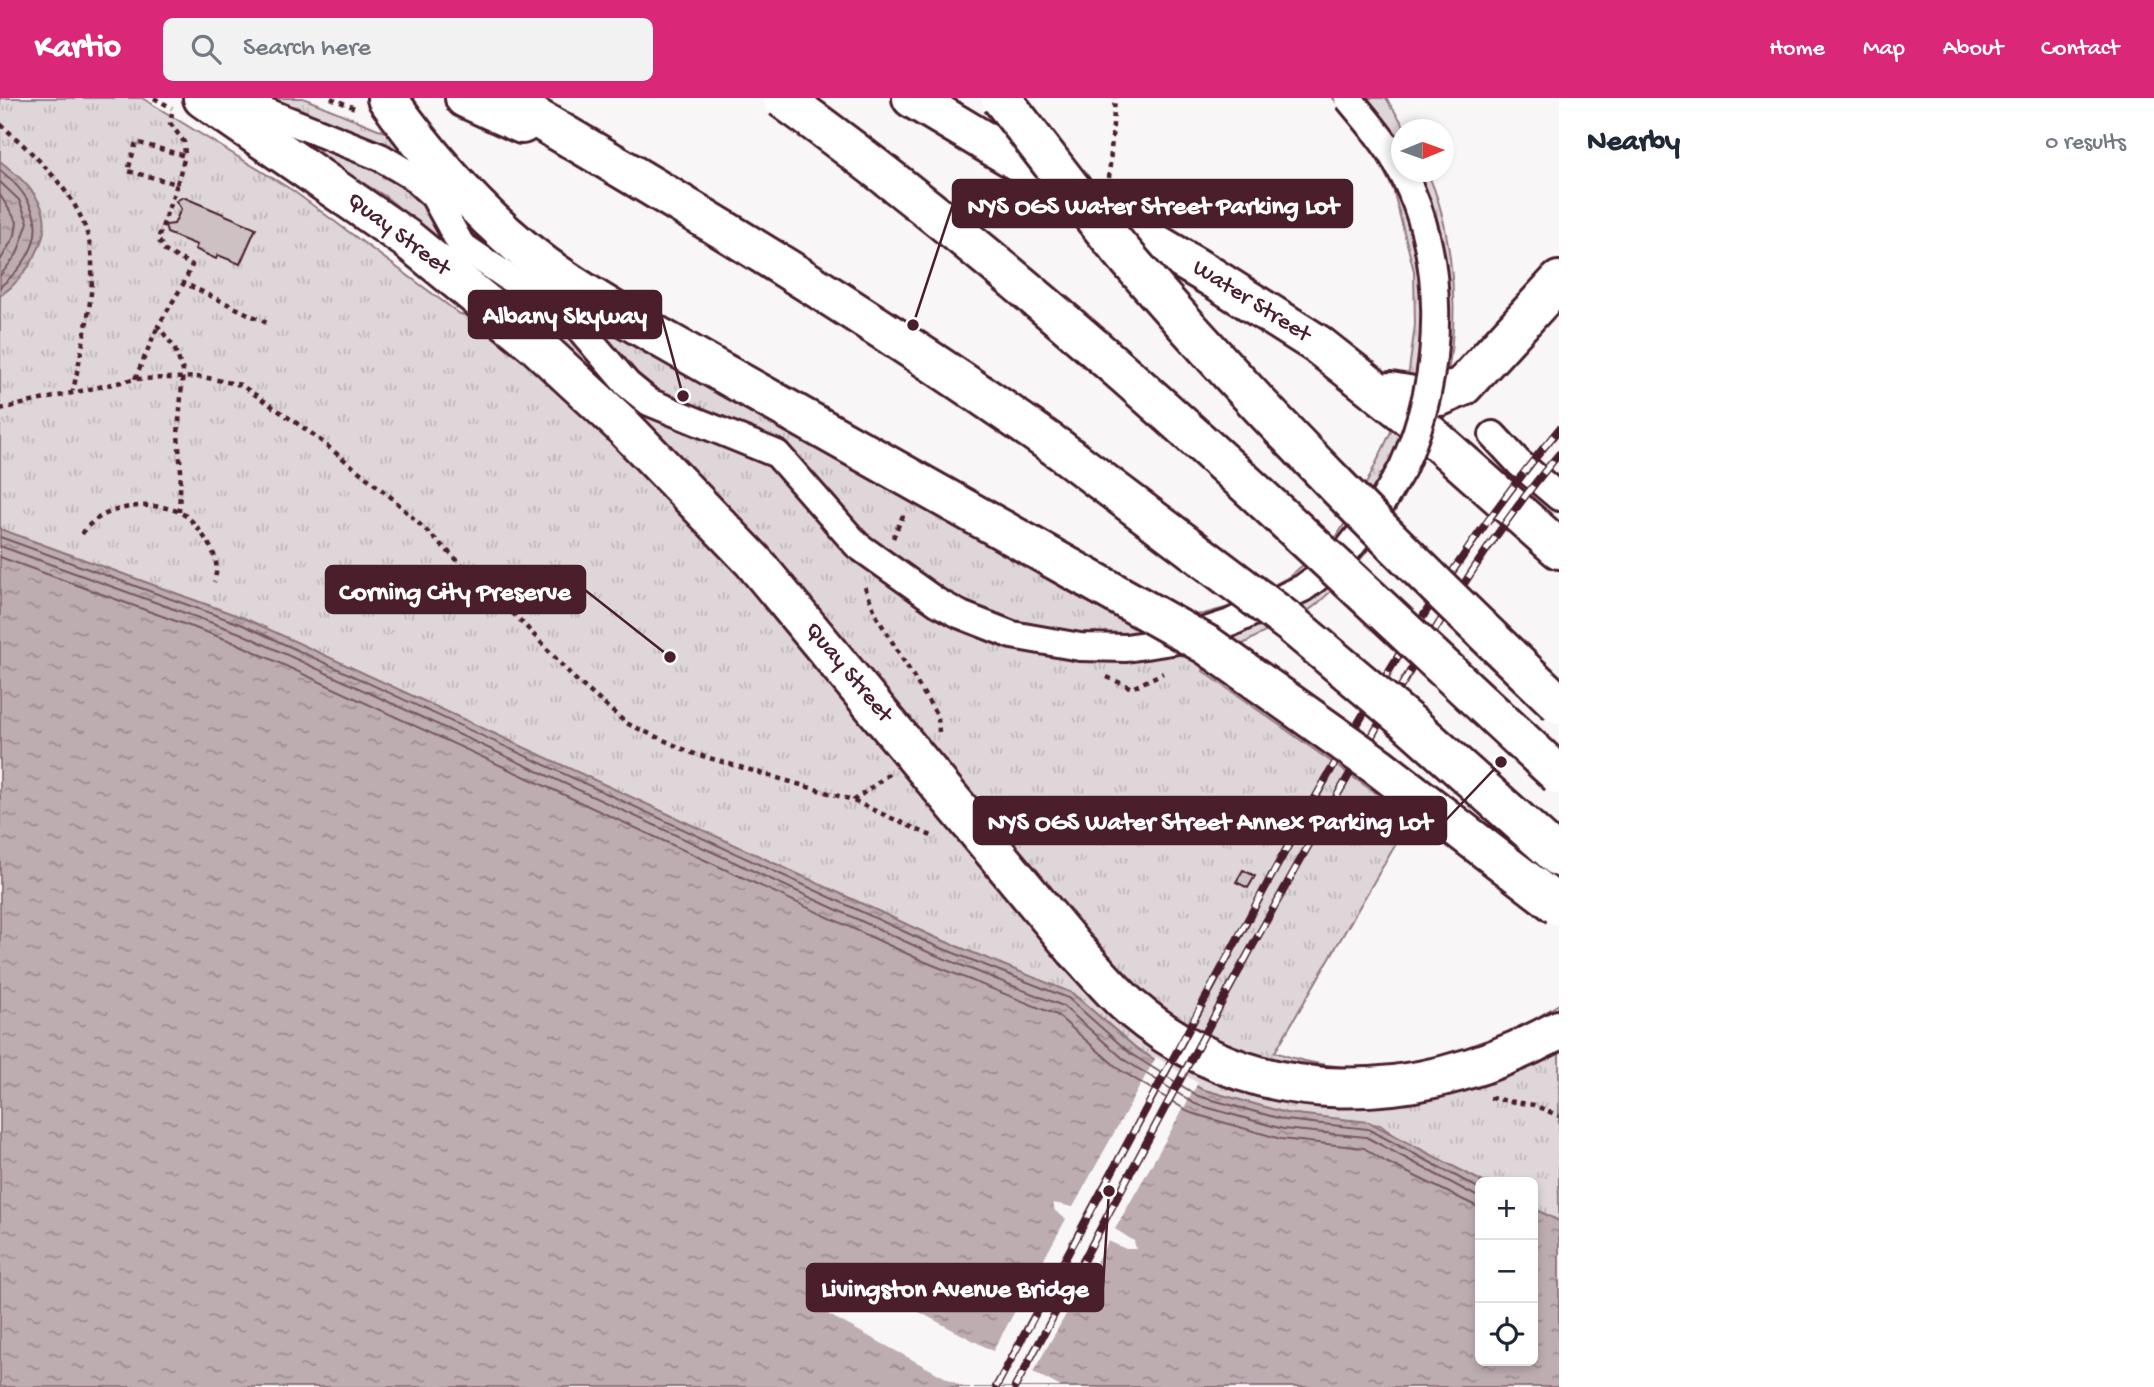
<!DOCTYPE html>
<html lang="en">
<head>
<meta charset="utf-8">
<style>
  :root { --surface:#fff; --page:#f2f2f3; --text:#1f2937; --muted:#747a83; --line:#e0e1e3; --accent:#db2777 }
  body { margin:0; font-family:"Gochi Hand",sans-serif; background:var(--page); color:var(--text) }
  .controls { position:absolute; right:21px; bottom:21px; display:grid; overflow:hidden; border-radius:10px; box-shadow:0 4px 10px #0003 }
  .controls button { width:63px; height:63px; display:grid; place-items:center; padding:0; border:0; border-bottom:2px solid var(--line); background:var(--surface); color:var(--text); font:35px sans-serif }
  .compass { position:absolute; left:1391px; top:21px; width:63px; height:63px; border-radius:50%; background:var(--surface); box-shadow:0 4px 10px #0003; rotate:89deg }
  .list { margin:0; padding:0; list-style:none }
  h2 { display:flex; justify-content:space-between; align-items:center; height:91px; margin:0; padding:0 28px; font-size:30px }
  h2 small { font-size:23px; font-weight:400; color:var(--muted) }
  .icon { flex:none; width:38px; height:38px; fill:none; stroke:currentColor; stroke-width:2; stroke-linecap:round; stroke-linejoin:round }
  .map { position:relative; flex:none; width:1559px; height:1289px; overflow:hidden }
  header { display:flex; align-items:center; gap:42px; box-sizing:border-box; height:98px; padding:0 35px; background:var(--accent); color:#fff }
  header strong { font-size:33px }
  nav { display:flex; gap:38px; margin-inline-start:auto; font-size:24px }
  .search { width:490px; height:63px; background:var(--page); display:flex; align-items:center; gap:18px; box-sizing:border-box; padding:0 24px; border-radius:10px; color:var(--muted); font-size:26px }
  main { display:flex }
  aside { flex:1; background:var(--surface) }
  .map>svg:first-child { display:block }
  .grass { fill:url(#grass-tufts); stroke:#947a82; stroke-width:2 }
  .water { fill:url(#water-ripples); stroke:#8f747b; stroke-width:2 }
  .pier { fill:#f8f6f7 }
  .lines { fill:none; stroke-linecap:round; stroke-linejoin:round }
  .shore { stroke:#785860; stroke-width:2 }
  .building { fill:#cdc1c4; stroke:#4a1f2b; stroke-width:2 }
  .pedestrian-casing { stroke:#4a1f2b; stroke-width:32 }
  .tertiary-casing { stroke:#4a1f2b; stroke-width:44 }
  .primary-casing { stroke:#4a1f2b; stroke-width:44 }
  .motorway-casing { stroke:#4a1f2b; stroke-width:44 }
  .path { stroke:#4a1f2b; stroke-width:4.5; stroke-dasharray:5 5; stroke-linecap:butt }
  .pedestrian { stroke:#fff; stroke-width:26 }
  .tertiary { stroke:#fff; stroke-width:38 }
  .primary { stroke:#fff; stroke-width:38 }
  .motorway { stroke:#fff; stroke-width:38 }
  .rail-casing { stroke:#4a1f2b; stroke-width:8 }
  .rail { stroke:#fff; stroke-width:5; stroke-dasharray:16; stroke-linecap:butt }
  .pedestrian-bridge-casing { stroke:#4a1f2b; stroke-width:32; stroke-linecap:butt }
  .motorway-bridge-casing { stroke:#4a1f2b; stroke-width:44; stroke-linecap:butt }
  .pedestrian-bridge { stroke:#fff; stroke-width:26 }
  .motorway-bridge { stroke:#fff; stroke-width:38 }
  .labels { text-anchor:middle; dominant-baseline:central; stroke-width:6; stroke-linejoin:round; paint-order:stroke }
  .street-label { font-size:24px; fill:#4a1f2b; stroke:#fff }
  .leader { fill:none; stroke:#4a1f2b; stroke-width:2.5 }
  .callout-dot { fill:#4a1f2b; stroke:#fff; stroke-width:2.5 }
  .callout { fill:#4a1f2b; stroke:#4a1f2b; stroke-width:2.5 }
  .callout-label { font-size:26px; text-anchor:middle; font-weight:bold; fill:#fff }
</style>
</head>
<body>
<header>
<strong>Kartio</strong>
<div class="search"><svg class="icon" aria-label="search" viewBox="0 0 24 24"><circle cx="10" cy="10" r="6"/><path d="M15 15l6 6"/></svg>Search here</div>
<nav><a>Home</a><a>Map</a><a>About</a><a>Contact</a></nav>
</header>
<main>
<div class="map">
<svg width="1559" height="1289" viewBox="0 0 1559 1289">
  <defs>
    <pattern id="grass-tufts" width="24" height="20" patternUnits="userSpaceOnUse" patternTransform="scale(1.75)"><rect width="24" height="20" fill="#ded6d9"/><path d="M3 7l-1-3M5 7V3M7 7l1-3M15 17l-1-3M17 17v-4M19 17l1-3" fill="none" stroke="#c0b7ba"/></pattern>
    <pattern id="water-ripples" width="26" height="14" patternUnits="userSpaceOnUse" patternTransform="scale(1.75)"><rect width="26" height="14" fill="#bdadb0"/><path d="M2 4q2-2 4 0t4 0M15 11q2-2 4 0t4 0" fill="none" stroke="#9c8c8f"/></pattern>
  </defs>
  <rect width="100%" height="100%" fill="#f8f6f7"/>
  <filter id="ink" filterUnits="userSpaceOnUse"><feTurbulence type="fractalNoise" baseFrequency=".0143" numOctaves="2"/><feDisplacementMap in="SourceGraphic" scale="14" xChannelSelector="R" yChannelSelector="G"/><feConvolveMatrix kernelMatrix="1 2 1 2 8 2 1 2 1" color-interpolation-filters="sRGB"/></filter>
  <g filter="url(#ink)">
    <path class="grass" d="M 0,0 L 142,0 L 292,92 L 460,216 L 560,242 L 385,98 L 220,0 L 303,0 L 402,41 L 811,342 L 1083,502 L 1135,523 L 1203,516 L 1240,506 L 1290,478 L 1337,438 L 1358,403 L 1398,319 L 1409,273 L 1415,227 L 1414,173 L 1393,91 L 1371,49 L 1333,0 L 1386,0 L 1406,31 L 1402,32 L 1402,74 L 1427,74 C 1440,101 1446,130 1450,160 C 1468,290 1414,420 1317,506 C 1300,521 1272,529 1252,541 C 1235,550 1219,562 1203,573 L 1411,720 L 1275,954 C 1368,989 1477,960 1559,906 L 1559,1123 L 1533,1110 L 1533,1084 L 1483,1084 L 1398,1040 L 1380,1027 L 1286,1015 L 1201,991 L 1136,950 L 1072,895 L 934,839 L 246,521 L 0,431 Z"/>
    <path class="water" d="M 0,63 C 16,76 32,89 41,108 C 55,139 24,181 0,198 Z
      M 0,431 L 246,521 L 934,839 L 1072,895 L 1136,950 L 1201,991 L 1286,1015 L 1369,1024 L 1483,1084 L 1480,1084 L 1480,1263 L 1533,1263 L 1533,1110 L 1559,1123 L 1559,1289 L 0,1289 Z"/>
    <path class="pier" d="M 1156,959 L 1198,985 L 1115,1131 L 1134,1143 L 1136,1151 L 1126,1151 L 1108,1143 L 1033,1274 L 1061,1289 L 963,1289 L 829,1217 L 822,1187 L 851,1178 L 993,1253 L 1066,1121 L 1055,1113 L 1053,1105 L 1073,1109 Z"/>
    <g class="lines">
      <path class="shore" d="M 0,72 C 48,111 47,149 0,189
        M 0,84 L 19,102 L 28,124 L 17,156 L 0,178
        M 0,97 L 17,124 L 15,137 L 0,163
        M 0,439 L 243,527 L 931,846 L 1068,900 L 1131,956 L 1198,998 L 1285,1022 L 1368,1031 L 1480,1091
        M 0,448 L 240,535 L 928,854 L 1063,908 L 1126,963 L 1195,1006 L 1283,1031 L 1366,1039 L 1480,1100
        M 0,459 L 236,545 L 923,863 L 1057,917 L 1120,972 L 1191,1015 L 1281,1041 L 1364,1050 L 1386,1064 L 1480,1110"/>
    </g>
    <path class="building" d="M 183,99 L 256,130 L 240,166 L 218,157 L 216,161 L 195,151 L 197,147 L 167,135 L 165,127 L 174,126 L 181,111 L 176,103 Z
      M 1243,772 L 1255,778 L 1248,790 L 1236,784 Z"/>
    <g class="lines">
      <g class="pedestrian-casing">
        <path id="pedestrian" d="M 232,0 L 380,59 L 412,78 L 434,98 L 461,147 L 575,225 L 627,286 L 649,304 L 777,356 L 857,447 L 937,504 L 961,517 L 1012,537 L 1080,549 L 1126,550 L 1178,542 L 1230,525 L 1303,490 L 1339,463 L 1372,421 L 1402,371
          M 1493,337 L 1519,365 L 1559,399"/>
      </g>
      <g class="tertiary-casing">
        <path id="tertiary" d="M 1390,294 L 1425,300 L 1440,298 L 1463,288 L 1559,183"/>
      </g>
      <g class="primary-casing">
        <path id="primary" d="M 203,0 L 407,141 L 536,247 L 621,326 L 753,463 L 1075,851 C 1093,870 1110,891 1130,909 C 1257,1017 1419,1008 1559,932
          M 912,0 L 1210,178 L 1317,246 L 1416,324 L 1559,451"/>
      </g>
      <g class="motorway-casing">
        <path id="motorway" d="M 387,0 C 436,69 494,135 565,182 C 615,216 669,244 721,274
          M 465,0 L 522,26
          M 502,0 C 692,111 880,224 1059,351"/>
      </g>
      <path class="path" d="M 154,0 L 172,10
        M 331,0 L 357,11
        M 172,15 L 170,25 L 184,44 L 185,58 L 136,44 L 128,73 L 177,86 L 158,141 L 165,153 L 192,167 L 184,185
        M 0,26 C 112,124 102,155 73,293
        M 1109,80 L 1115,0
        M 177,86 L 185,58
        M 135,281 L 158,228
        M 0,311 L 135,281 L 203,279 L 241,287 L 311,335 L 392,400 L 519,521 L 576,582 L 626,625 L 692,655 L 849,701 L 936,740
        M 179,414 L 181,373 L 178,337 L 183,273 L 174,249 L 158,228 L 184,185 L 267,225
        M 82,436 C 99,407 153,401 181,415 C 193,421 200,433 207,443 C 216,458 219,467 214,484
        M 893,440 L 905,413
        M 865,489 L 877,519 L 938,619 L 939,634
        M 1107,579 L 1132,590 L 1163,575
        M 853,703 L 889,676
        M 1490,1000 L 1534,1007 L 1559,1018"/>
      <use href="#pedestrian" class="pedestrian"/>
      <use href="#tertiary" class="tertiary"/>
      <use href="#primary" class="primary"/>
      <use href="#motorway" class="motorway"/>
      <g class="rail-casing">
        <path id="rail" d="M 996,1289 C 1089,1119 1179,947 1272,777 C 1358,622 1445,467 1559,331
          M 1015,1289 C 1130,1079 1238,866 1359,660 C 1420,556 1481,448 1559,356"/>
      </g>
      <use href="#rail" class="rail"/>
      <g class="pedestrian-bridge-casing">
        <path id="pedestrian-bridge" d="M 1348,0 C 1363,18 1378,35 1391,55 C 1450,148 1446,274 1402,371"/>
      </g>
      <g class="motorway-bridge-casing">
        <path id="motorway-bridge" d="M 782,0 C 1061,201 1307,444 1559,677
          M 1001,0 C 1044,54 1084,110 1129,162 C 1263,318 1410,464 1559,606
          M 721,274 L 1207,547 L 1379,669 L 1559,808
          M 1059,351 L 1290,525 L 1409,625 L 1559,759"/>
      </g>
      <use href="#pedestrian-bridge" class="pedestrian-bridge"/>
      <use href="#motorway-bridge" class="motorway-bridge"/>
    </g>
  </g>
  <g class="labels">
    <g class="street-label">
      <text transform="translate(398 137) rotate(37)">Quay Street</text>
      <text transform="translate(1251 204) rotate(32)">Water Street</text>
      <text transform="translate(848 575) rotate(50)">Quay Street</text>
    </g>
  </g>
  <path class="leader" d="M913 227L953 106M683 298L661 216M670 559L585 492M1501 664L1446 722M1109 1093L1103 1189"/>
  <g class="callout-dot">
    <circle cx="913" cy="227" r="7"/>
    <circle cx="683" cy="298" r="7"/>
    <circle cx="670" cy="559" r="7"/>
    <circle cx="1501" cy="664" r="7"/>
    <circle cx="1109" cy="1093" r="7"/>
  </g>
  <g class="callout">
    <rect x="953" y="82" width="399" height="47" rx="7"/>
    <rect x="469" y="193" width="192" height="47" rx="7"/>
    <rect x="326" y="468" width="259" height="47" rx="7"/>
    <rect x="974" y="699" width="472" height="47" rx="7"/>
    <rect x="807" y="1166" width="296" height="47" rx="7"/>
  </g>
  <g class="callout-label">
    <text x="1153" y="115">NYS OGS Water Street Parking Lot</text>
    <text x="565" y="225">Albany Skyway</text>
    <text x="455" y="501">Corning City Preserve</text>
    <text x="1210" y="731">NYS OGS Water Street Annex Parking Lot</text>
    <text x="955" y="1198">Livingston Avenue Bridge</text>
  </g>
</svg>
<div class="controls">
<button>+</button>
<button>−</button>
<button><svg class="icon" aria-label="locate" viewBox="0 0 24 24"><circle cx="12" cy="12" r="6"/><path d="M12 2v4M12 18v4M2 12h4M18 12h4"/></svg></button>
</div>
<svg class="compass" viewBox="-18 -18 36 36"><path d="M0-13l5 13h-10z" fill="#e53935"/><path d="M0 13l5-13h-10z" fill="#747a83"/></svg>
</div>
<aside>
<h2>Nearby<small>0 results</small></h2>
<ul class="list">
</ul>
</aside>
</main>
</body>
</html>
